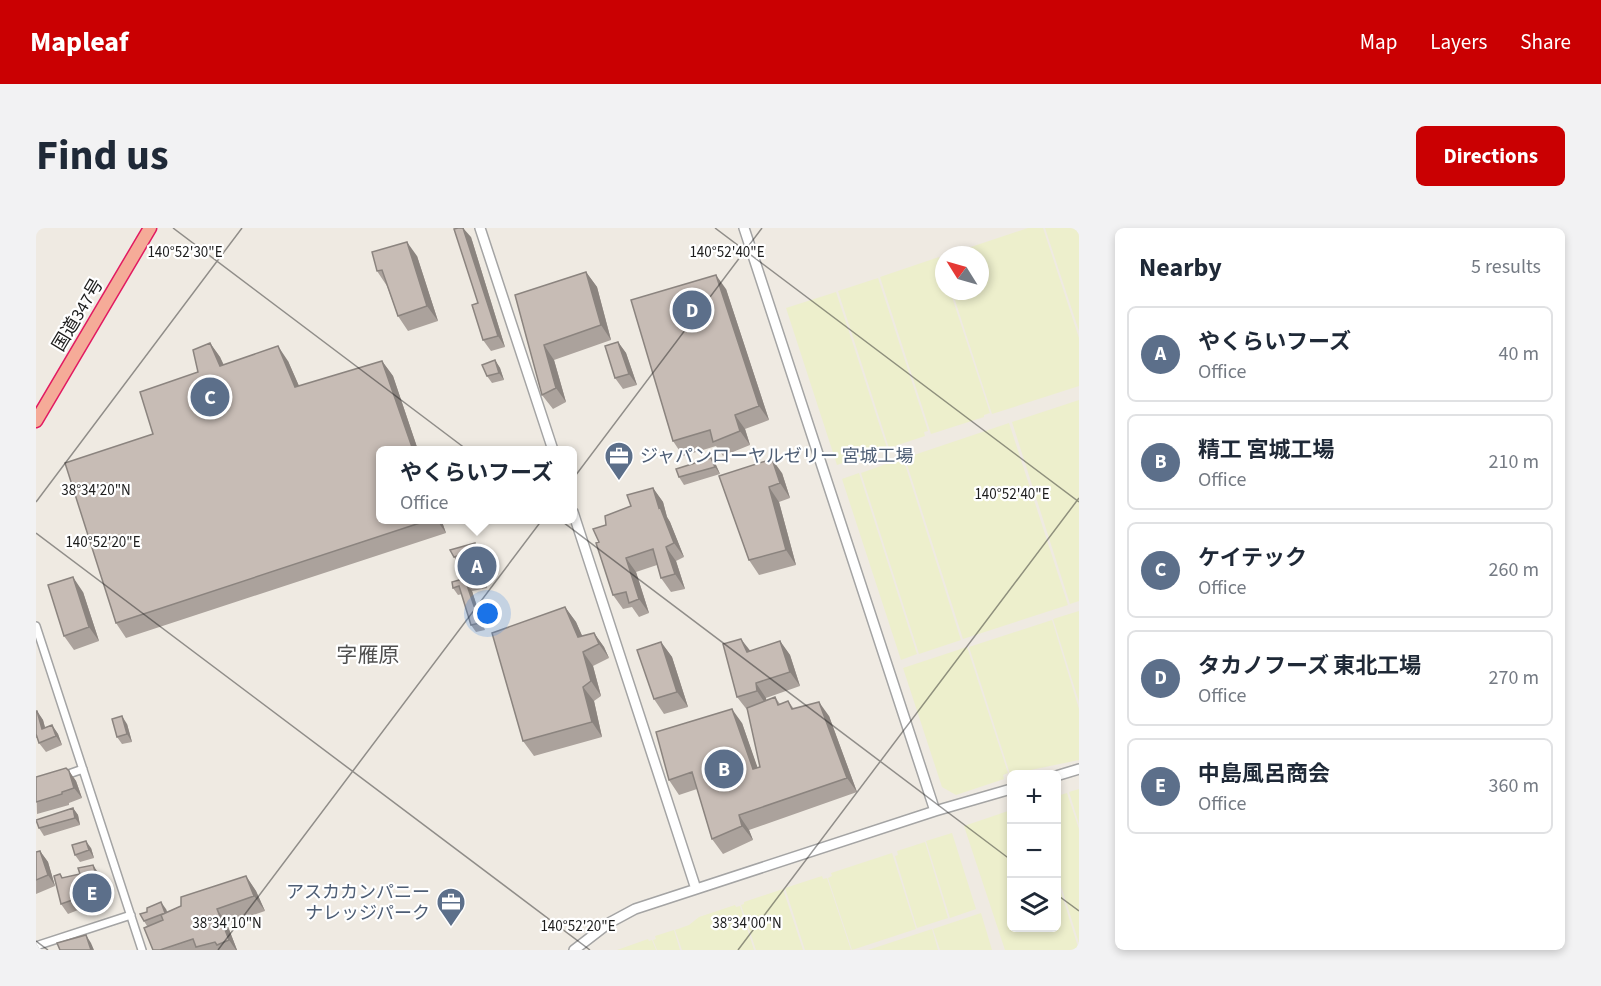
<!DOCTYPE html>
<html lang="en">
<head>
<meta charset="utf-8">
<style>
  :root { --surface:#fff; --page:#f2f2f3; --text:#1f2937; --muted:#747a83; --line:#e0e1e3; --accent:#ca0002 }
  body { margin:0; font-family:"Source Sans 3","Noto Sans JP",sans-serif; background:var(--page); color:var(--text) }
  .controls { position:absolute; right:18px; bottom:18px; display:grid; overflow:hidden; border-radius:9px; box-shadow:0 3px 9px #0003 }
  .controls button { width:54px; height:54px; display:grid; place-items:center; padding:0; border:0; border-bottom:2px solid var(--line); background:var(--surface); color:var(--text); font:30px sans-serif }
  .compass { position:absolute; left:899px; top:18px; width:54px; height:54px; border-radius:50%; background:var(--surface); box-shadow:0 3px 9px #0003; rotate:307deg }
  .you { position:absolute; left:452px; top:386px; width:21px; height:21px; margin:-15px; border:4px solid #fff; border-radius:50%; background:#1a73e8; box-shadow:0 0 0 9px #1a73e833 }
  .badge { display:grid; place-items:center; width:39px; height:39px; border-radius:50%; background:var(--accent); color:#fff; font-size:20px; font-weight:700 }
  .pin { position:absolute; translate:-50% -50%; border:3px solid #fff; box-shadow:0 2px 6px #0006 }
  .popup { position:absolute; left:340px; top:218px; width:201px; height:78px; box-sizing:border-box; display:grid; place-content:center; border-radius:9px; background:var(--surface); filter:drop-shadow(0 2px 4px #0005); font-size:20px; white-space:nowrap; color:var(--muted) }
  .popup b { font-size:22px; color:var(--text) }
  .popup::after { content:''; position:absolute; left:50%; top:100%; margin-left:-12px; border:12px solid transparent; border-top-color:var(--surface) }
  .list { margin:0; padding:0; list-style:none }
  h2 { display:flex; justify-content:space-between; align-items:center; height:78px; margin:0; padding:0 24px; font-size:26px }
  h2 small { font-size:20px; font-weight:400; color:var(--muted) }
  .list li { display:grid; grid-template-columns:39px 1fr auto; gap:18px; align-items:center; box-sizing:border-box; height:96px; margin:0 12px 12px; padding:0 12px; border:2px solid var(--line); border-radius:9px }
  .list b { display:block; font-size:22px; white-space:nowrap }
  .list p { margin:0; font-size:20px; white-space:nowrap; color:var(--muted) }
  .list em { font-size:20px; font-style:normal; color:var(--muted) }
  .icon { flex:none; width:33px; height:33px; fill:none; stroke:currentColor; stroke-width:2; stroke-linecap:round; stroke-linejoin:round }
  .map { position:relative; flex:none; width:1043px; height:722px; overflow:hidden; border-radius:9px }
  header { display:flex; align-items:center; gap:36px; box-sizing:border-box; height:84px; padding:0 30px; background:var(--accent); color:#fff }
  header strong { font-size:28px }
  nav { display:flex; gap:33px; margin-inline-start:auto; font-size:21px }
  .intro { display:flex; align-items:center; justify-content:space-between; box-sizing:border-box; height:144px; padding:0 36px }
  h1 { margin:0; font-size:42px }
  .button { padding:15px 27px; border-radius:9px; background:var(--accent); color:#fff; font-size:21px; font-weight:700 }
  main { display:flex; gap:36px; padding:0 36px }
  aside { flex:1; background:var(--surface); border-radius:9px; box-shadow:0 3px 9px #0003 }
  .map>svg:first-child { display:block }
  .farmland { fill:#edefcc }
  .lines { fill:none; stroke-linecap:round; stroke-linejoin:round }
  .minor-casing { stroke:#a4a4a4; stroke-width:10 }
  .tertiary-casing { stroke:#a4a4a4; stroke-width:12 }
  .trunk-casing { stroke:#e21a61; stroke-width:15 }
  .minor { stroke:#fff; stroke-width:7 }
  .tertiary { stroke:#fff; stroke-width:9 }
  .trunk { stroke:#f5ab98; stroke-width:12 }
  .wall { fill:#aba29c }
  .shaded-wall { fill:#8b847f }
  .building { fill:#c7bcb5; stroke:#8b847f; stroke-width:1.5 }
  .ticks { fill:none; stroke:#1d1d1d; stroke-width:1.5; stroke-opacity:0.45 }
  .labels { text-anchor:middle; dominant-baseline:central; stroke-width:4.5; stroke-linejoin:round; paint-order:stroke }
  .street-label { font-size:18px; fill:#1d1d1d; stroke:#fff }
  .service-label { font-size:18px; fill:#4e5e75; stroke:#fff; text-anchor:start }
  .quarter-label { font-size:21px; fill:#505050; stroke:#fff }
  .ticks-label { font-size:15px; text-anchor:middle; fill:#1d1d1d; stroke:#fff; stroke-width:4.5; stroke-linejoin:round; paint-order:stroke }
</style>
</head>
<body>
<header>
<strong>Mapleaf</strong>
<nav><a>Map</a><a>Layers</a><a>Share</a></nav>
</header>
<div class="intro"><h1>Find us</h1><a class="button">Directions</a></div>
<main>
<div class="map">
<svg width="1043" height="722" viewBox="0 0 1043 722">
  <rect width="100%" height="100%" fill="#efeae2"/>
  <path class="farmland" d="M 992,0 L 1007,0 L 1043,110 L 1043,158 L 956,186 L 916,63 L 944,63 L 944,27 L 911,27 Z
    M 1009,0 L 1043,0 L 1043,103 Z
    M 903,29 L 908,44 L 908,63 L 914,63 L 954,185 L 948,187 L 948,189 L 895,206 L 844,49 Z
    M 842,50 L 892,203 L 888,204 L 889,208 L 853,220 L 802,63 Z
    M 800,64 L 851,220 L 801,237 L 750,80 Z
    M 1043,172 L 1043,373 L 1034,376 L 976,194 Z
    M 973,195 L 1032,377 L 927,411 L 869,230 Z
    M 867,230 L 925,412 L 883,426 L 825,245 Z
    M 823,245 L 881,426 L 865,432 L 806,251 Z
    M 1043,383 L 1043,474 L 1017,391 Z
    M 1016,392 L 1043,481 L 1043,532 L 975,546 L 975,549 L 933,419 Z
    M 931,419 L 972,545 L 967,547 L 968,551 L 920,567 L 906,559 L 867,440 Z
    M 1043,561 L 1043,596 L 1033,564 Z
    M 1031,565 L 1043,601 L 1043,715 L 1021,645 L 1021,568 Z
    M 975,582 L 975,700 L 1020,700 L 1021,651 L 1043,722 L 969,722 L 928,598 Z
    M 916,605 L 940,681 L 914,690 L 890,613 Z
    M 889,614 L 912,690 L 881,700 L 859,628 L 862,627 L 861,623 Z
    M 856,625 L 880,701 L 816,722 L 792,650 L 796,648 L 795,645 Z
    M 786,648 L 787,651 L 791,650 L 815,722 L 769,722 L 749,660 Z
    M 747,661 L 767,722 L 720,722 L 705,677 L 708,676 L 708,674 Z
    M 699,677 L 700,679 L 704,678 L 718,722 L 646,722 L 639,702 L 653,697 L 663,689 Z
    M 945,685 L 956,722 L 904,722 L 897,701 Z
    M 896,701 L 902,722 L 832,722 Z
    M 638,702 L 644,722 L 621,722 L 617,712 L 620,711 L 619,708 Z
    M 612,711 L 613,713 L 616,712 L 620,722 L 581,722 Z"/>
  <g class="lines">
    <g class="minor-casing">
      <path id="minor" d="M 0,398 L 106,722
        M 27,548 L 47,541
        M 0,718 L 95,687"/>
    </g>
    <g class="tertiary-casing">
      <path id="tertiary" d="M 444,0 L 517,222
        M 708,0 L 899,583
        M 537,284 L 660,661
        M 1020,548 L 1043,541
        M 538,722 L 573,695 L 599,681 L 899,583 L 975,561"/>
    </g>
    <g class="trunk-casing">
      <path id="trunk" d="M 0,193 L 114,0"/>
    </g>
    <use href="#minor" class="minor"/>
    <use href="#tertiary" class="tertiary"/>
    <use href="#trunk" class="trunk"/>
  </g>
  <path class="wall" d="M 435,9 L 469,119 L 455,123 L 447,112 L 442,75 Z
    M 381,28 L 402,93 L 372,103 L 362,88 L 351,58 L 341,43 Z
    M 550,44 L 561,59 L 575,112 L 518,132 L 530,174 L 517,181 L 506,167 L 479,67 Z
    M 690,61 L 733,192 L 709,201 L 714,217 L 687,228 L 680,218 L 647,228 L 637,213 Z
    M 582,114 L 590,125 L 601,157 L 587,161 L 579,150 Z
    M 174,115 L 184,129 L 188,137 L 252,133 L 263,158 L 346,133 L 357,148 L 382,222 L 345,222 L 345,291 L 405,291 L 410,305 L 90,410 L 80,395 L 162,144 Z
    M 459,132 L 464,140 L 468,152 L 456,155 L 451,148 Z
    M 675,230 L 680,237 L 684,246 L 648,257 L 643,249 Z
    M 746,245 L 754,270 L 743,274 L 760,337 L 723,347 L 713,332 L 683,248 Z
    M 617,260 L 627,274 L 631,289 L 634,294 L 648,329 L 640,333 L 649,361 L 635,364 L 625,350 L 621,337 L 600,344 L 613,385 L 603,389 L 596,379 L 587,381 L 577,367 L 563,314 L 595,278 Z
    M 414,322 L 444,323 L 447,338 L 440,340 L 435,333 L 423,337 Z
    M 448,348 L 451,360 L 436,363 L 441,378 L 455,374 L 460,380 L 463,392 L 447,397 L 449,402 L 440,404 L 435,397 L 426,366 L 422,367 L 417,360 Z
    M 47,364 L 63,413 L 38,422 L 28,408 Z
    M 529,379 L 540,394 L 546,408 L 558,405 L 568,419 L 573,430 L 557,438 L 565,468 L 558,473 L 566,509 L 498,528 L 487,513 Z
    M 744,413 L 754,427 L 764,458 L 730,470 L 730,472 L 739,469 L 744,476 L 752,473 L 758,481 L 793,488 L 821,564 L 713,602 L 717,612 L 687,626 L 676,611 L 661,561 L 643,567 L 633,552 L 706,495 L 721,539 L 724,539 L 712,483 L 701,469 L 714,423 Z
    M 625,414 L 636,429 L 652,479 L 628,486 L 618,471 Z
    M 0,483 L 1,483 L 7,492 L 9,500 L 16,497 L 22,506 L 26,517 L 10,524 L 3,515 L 1,510 L 0,510 Z
    M 91,496 L 96,514 L 86,516 L 81,509 Z
    M 33,543 L 40,553 L 46,570 L 33,575 L 33,577 L 1,586 L 0,549 Z
    M 37,580 L 42,587 L 44,597 L 8,608 L 3,600 Z
    M 55,620 L 58,630 L 44,634 L 39,627 Z
    M 4,623 L 12,634 L 19,658 L 0,666 L 0,624 Z
    M 24,646 L 27,650 L 63,646 L 70,667 L 51,674 L 52,678 L 32,686 L 25,676 Z
    M 210,648 L 220,663 L 229,683 L 191,696 L 201,722 L 117,722 L 111,698 L 108,693 L 130,681 L 131,684 Z"/>
  <path class="shaded-wall" d="M 427,0 L 435,9 L 469,119 L 462,108 Z
    M 371,14 L 381,28 L 402,93 L 391,78 Z
    M 550,44 L 561,59 L 575,112 L 565,97 Z
    M 680,47 L 690,61 L 733,192 L 723,178 Z
    M 582,114 L 590,125 L 601,157 L 593,146 Z
    M 174,115 L 184,129 L 194,152 L 184,138 Z
    M 508,117 L 518,132 L 530,174 L 520,160 Z
    M 242,118 L 252,133 L 270,174 L 259,159 Z
    M 459,132 L 464,140 L 468,152 L 463,145 Z
    M 346,133 L 357,148 L 382,222 L 377,222 Z
    M 699,187 L 709,201 L 714,217 L 704,203 Z
    M 675,230 L 680,237 L 684,246 L 679,239 Z
    M 736,231 L 746,245 L 754,270 L 744,255 Z
    M 733,259 L 743,274 L 760,337 L 750,322 Z
    M 617,260 L 627,274 L 631,289 L 634,294 L 648,329 L 638,315 L 623,280 Z
    M 400,291 L 405,291 L 410,305 Z
    M 439,315 L 444,323 L 447,338 L 441,331 Z
    M 630,319 L 640,333 L 649,361 L 639,346 Z
    M 590,330 L 600,344 L 613,385 L 603,371 Z
    M 443,342 L 448,348 L 451,360 L 446,353 Z
    M 37,349 L 47,364 L 63,413 L 53,399 Z
    M 431,357 L 436,363 L 443,385 L 438,378 Z
    M 455,374 L 460,380 L 463,392 L 458,385 Z
    M 529,379 L 540,394 L 553,423 L 542,409 Z
    M 558,405 L 568,419 L 573,430 L 563,416 Z
    M 705,411 L 716,425 L 711,424 Z
    M 744,413 L 754,427 L 764,458 L 754,444 Z
    M 625,414 L 636,429 L 652,479 L 641,464 Z
    M 547,424 L 557,438 L 565,468 L 555,453 Z
    M 720,455 L 730,470 L 731,478 L 721,463 Z
    M 547,459 L 558,473 L 566,509 L 556,494 Z
    M 783,474 L 793,488 L 821,564 L 811,550 Z
    M 696,481 L 706,495 L 727,555 L 717,541 Z
    M 1,483 L 7,492 L 12,510 L 6,501 Z
    M 86,488 L 91,496 L 96,514 L 91,506 Z
    M 16,497 L 22,506 L 26,517 L 20,508 Z
    M 33,543 L 40,553 L 46,570 L 38,560 Z
    M 37,580 L 42,587 L 44,597 L 39,590 Z
    M 703,587 L 713,602 L 717,612 L 706,598 Z
    M 50,613 L 55,620 L 58,630 L 53,622 Z
    M 4,623 L 12,634 L 19,658 L 12,647 Z
    M 57,637 L 63,646 L 70,667 L 64,658 Z
    M 210,648 L 220,663 L 229,683 L 218,668 Z
    M 44,665 L 51,674 L 52,678 L 45,669 Z
    M 125,674 L 130,681 L 134,693 L 129,686 Z
    M 181,681 L 191,696 L 201,722 L 200,722 L 193,712 Z
    M 50,707 L 55,715 L 58,722 L 55,722 Z"/>
  <path class="building" d="M 422,0 L 427,0 L 462,108 L 447,112 L 436,77 L 442,75 L 418,1 Z
    M 371,14 L 391,78 L 362,88 L 346,42 L 341,43 L 336,24 Z
    M 550,44 L 565,97 L 508,117 L 520,160 L 506,167 L 479,67 Z
    M 680,47 L 723,178 L 699,187 L 704,203 L 677,214 L 674,202 L 637,213 L 595,72 Z
    M 582,114 L 593,146 L 579,150 L 569,118 Z
    M 174,115 L 184,138 L 242,118 L 259,159 L 346,133 L 377,222 L 345,222 L 345,291 L 396,291 L 80,395 L 29,235 L 117,206 L 104,164 L 162,144 L 157,122 Z
    M 459,132 L 463,145 L 451,148 L 446,137 Z
    M 675,230 L 679,239 L 643,249 L 640,241 Z
    M 736,231 L 744,255 L 733,259 L 750,322 L 713,332 L 683,248 Z
    M 617,260 L 623,280 L 624,279 L 638,315 L 630,319 L 639,346 L 625,350 L 617,321 L 590,330 L 603,371 L 593,375 L 590,364 L 577,367 L 560,315 L 563,314 L 557,301 L 570,297 L 569,288 L 595,278 L 591,267 Z
    M 439,315 L 441,331 L 435,333 L 432,325 L 418,329 L 414,322 Z
    M 443,342 L 446,353 L 431,357 L 438,378 L 455,374 L 458,385 L 442,390 L 444,395 L 435,397 L 423,358 L 417,360 L 416,354 L 437,348 L 436,344 Z
    M 37,349 L 53,399 L 28,408 L 12,357 Z
    M 529,379 L 542,409 L 558,405 L 563,416 L 547,424 L 555,453 L 547,459 L 556,494 L 487,513 L 456,405 Z
    M 705,411 L 711,424 L 744,413 L 754,444 L 720,455 L 721,463 L 701,469 L 687,416 Z
    M 625,414 L 641,464 L 618,471 L 601,422 Z
    M 739,469 L 742,477 L 752,473 L 756,481 L 783,474 L 811,550 L 703,587 L 706,598 L 676,611 L 656,544 L 633,552 L 620,504 L 696,481 L 717,541 L 724,539 L 711,480 Z
    M 0,483 L 1,483 L 6,501 L 16,497 L 20,508 L 3,515 L 0,506 Z
    M 86,488 L 91,506 L 81,509 L 76,491 Z
    M 30,540 L 33,543 L 38,560 L 26,564 L 26,566 L 0,574 L 0,549 Z
    M 37,580 L 39,590 L 3,600 L 0,592 Z
    M 50,613 L 53,622 L 39,627 L 36,617 Z
    M 4,623 L 12,647 L 0,652 L 0,624 Z
    M 57,637 L 64,658 L 44,665 L 45,669 L 25,676 L 18,648 L 24,646 L 26,650 L 44,646 L 42,640 Z
    M 210,648 L 218,668 L 181,681 L 193,712 L 181,717 L 179,714 L 160,719 L 157,711 L 124,722 L 117,722 L 108,700 L 127,692 L 125,687 L 145,678 L 145,669 Z
    M 125,674 L 129,685 L 108,693 L 104,686 L 111,684 L 111,680 Z
    M 50,707 L 55,722 L 24,722 L 21,715 Z"/>
  <path class="ticks" d="M 137,0 L 975,632M 679,0 L 1043,274M 0,274 L 206,0M 0,305 L 554,722M 1020,666 L 1043,683M 0,713 L 12,722M 182,722 L 726,0M 702,722 L 1043,270"/>
  <defs>
    <g id="office-pin" transform="scale(1.5)"><path d="M0 17L-7.5 6A9.5 9.5 0 1 1 7.5 6Z" fill="#5c6f8a" stroke="#fff"/><path d="M-6-3h4V-5.5h4V-3h4V5H-6ZM-1-4.5V-3h2v-1.5ZM-6 0V1H6V0Z" fill="#fff"/></g>
  </defs>
  <g fill-rule="evenodd">
    <use href="#office-pin" x="583" y="228"/>
    <use href="#office-pin" x="415" y="674"/>
  </g>
  <g class="labels">
    <g class="street-label">
      <text transform="translate(42 87) rotate(-59)">国道347号</text>
    </g>
    <g class="service-label">
      <text x="604" y="228">ジャパンローヤルゼリー 宮城工場</text>
      <text x="394" y="664" text-anchor="end">アスカカンパニー<tspan x="394" dy="21">ナレッジパーク</tspan></text>
    </g>
    <g class="quarter-label">
      <text x="332" y="427">字雁原</text>
    </g>
  </g>
  <g class="ticks-label">
    <text x="149" y="29">140°52'30"E</text>
    <text x="691" y="29">140°52'40"E</text>
    <text x="60" y="267">38°34'20"N</text>
    <text x="976" y="271">140°52'40"E</text>
    <text x="67" y="319">140°52'20"E</text>
    <text x="191" y="700">38°34'10"N</text>
    <text x="711" y="700">38°34'00"N</text>
    <text x="542" y="703">140°52'20"E</text>
  </g>
</svg>
<div class="controls">
<button>+</button>
<button>−</button>
<button><svg class="icon" aria-label="layers" viewBox="0 0 24 24"><path d="M12 4l9 5-9 5-9-5zM3 14l9 5 9-5"/></svg></button>
</div>
<svg class="compass" viewBox="-18 -18 36 36"><path d="M0-13l5 13h-10z" fill="#e53935"/><path d="M0 13l5-13h-10z" fill="#747a83"/></svg>
<div class="you"></div>
<div class="pin badge" style="left:441px;top:338px;background:#5c6f8a">A</div>
<div class="popup"><b>やくらいフーズ</b>Office</div>
<div class="pin badge" style="left:688px;top:541px;background:#5c6f8a">B</div>
<div class="pin badge" style="left:174px;top:169px;background:#5c6f8a">C</div>
<div class="pin badge" style="left:656px;top:82px;background:#5c6f8a">D</div>
<div class="pin badge" style="left:56px;top:665px;background:#5c6f8a">E</div>
</div>
<aside>
<h2>Nearby<small>5 results</small></h2>
<ul class="list">
<li><span class="badge" style="background:#5c6f8a">A</span><div><b>やくらいフーズ</b><p>Office</p></div><em>40 m</em></li>
<li><span class="badge" style="background:#5c6f8a">B</span><div><b>精工 宮城工場</b><p>Office</p></div><em>210 m</em></li>
<li><span class="badge" style="background:#5c6f8a">C</span><div><b>ケイテック</b><p>Office</p></div><em>260 m</em></li>
<li><span class="badge" style="background:#5c6f8a">D</span><div><b>タカノフーズ 東北工場</b><p>Office</p></div><em>270 m</em></li>
<li><span class="badge" style="background:#5c6f8a">E</span><div><b>中島風呂商会</b><p>Office</p></div><em>360 m</em></li>
</ul>
</aside>
</main>
</body>
</html>
